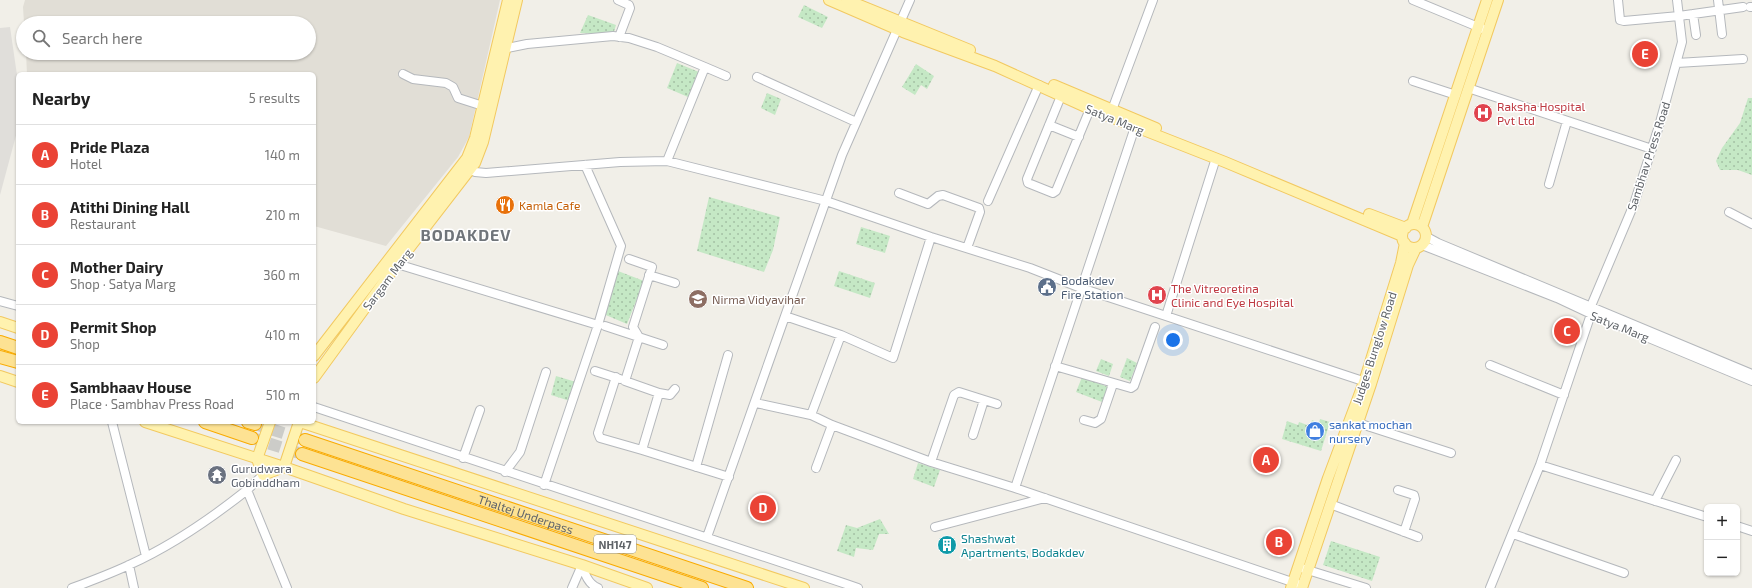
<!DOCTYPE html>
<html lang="en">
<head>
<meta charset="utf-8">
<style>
  :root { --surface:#fff; --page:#f6f6f6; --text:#222; --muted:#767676; --line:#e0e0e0; --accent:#ea4335 }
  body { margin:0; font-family:"Exo 2",sans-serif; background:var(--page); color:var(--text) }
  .controls { position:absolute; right:12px; bottom:12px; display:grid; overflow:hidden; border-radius:6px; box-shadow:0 1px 3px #0004 }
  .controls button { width:36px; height:36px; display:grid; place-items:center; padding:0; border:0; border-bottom:1px solid var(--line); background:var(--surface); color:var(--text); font:20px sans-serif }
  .you { position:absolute; left:1173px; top:340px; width:14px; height:14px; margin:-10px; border:3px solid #fff; border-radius:50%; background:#1a73e8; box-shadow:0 0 0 6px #1a73e833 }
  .badge { display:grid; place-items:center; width:26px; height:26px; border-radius:50%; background:var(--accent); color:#fff; font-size:13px; font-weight:700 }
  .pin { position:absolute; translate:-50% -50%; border:2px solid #fff; box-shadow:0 1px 4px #0006 }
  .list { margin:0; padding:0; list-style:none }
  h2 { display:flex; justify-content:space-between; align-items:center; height:52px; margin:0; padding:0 16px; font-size:17px }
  h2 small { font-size:13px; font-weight:400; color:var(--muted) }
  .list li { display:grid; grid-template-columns:26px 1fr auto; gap:12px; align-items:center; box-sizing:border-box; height:60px; padding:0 16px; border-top:1px solid var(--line) }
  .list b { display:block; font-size:15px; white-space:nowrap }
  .list p { margin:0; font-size:13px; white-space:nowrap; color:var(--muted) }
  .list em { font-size:13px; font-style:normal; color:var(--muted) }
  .icon { flex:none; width:22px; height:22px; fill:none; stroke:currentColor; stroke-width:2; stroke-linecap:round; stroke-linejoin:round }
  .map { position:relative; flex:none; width:1752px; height:588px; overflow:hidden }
  .search { position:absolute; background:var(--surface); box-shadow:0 1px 3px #0004; left:16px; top:16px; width:300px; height:44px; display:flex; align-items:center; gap:10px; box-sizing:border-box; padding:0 14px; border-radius:22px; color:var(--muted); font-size:15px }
  .panel { position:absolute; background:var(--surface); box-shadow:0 1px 3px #0004; left:16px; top:72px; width:300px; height:352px; border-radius:6px }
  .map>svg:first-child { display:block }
  .industrial { fill:#e0deda }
  .education { fill:#e1ded6 }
  .grass { fill:url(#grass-dots) }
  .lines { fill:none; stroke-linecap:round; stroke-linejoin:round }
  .highway-tunnel { stroke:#ccccc8; stroke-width:12; stroke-dasharray:12 6; stroke-linecap:butt }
  .minor-casing { stroke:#b5b8bc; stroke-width:10 }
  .major-casing { stroke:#f2c960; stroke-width:12 }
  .highway-casing { stroke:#f9ab00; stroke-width:14 }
  .minor { stroke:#fff; stroke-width:8 }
  .major { stroke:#fff2af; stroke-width:10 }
  .highway { stroke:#fde293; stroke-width:12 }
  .labels { text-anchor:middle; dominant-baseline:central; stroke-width:3; stroke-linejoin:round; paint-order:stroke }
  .shield { fill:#fff; stroke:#8f9295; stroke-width:1 }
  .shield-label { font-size:11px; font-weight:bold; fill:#5f6368 }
  .health-label { font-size:12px; fill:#be3a42; stroke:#fff; text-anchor:start }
  .street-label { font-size:12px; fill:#5f6368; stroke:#fff }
  .food-label { font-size:12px; fill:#c56008; stroke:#fff; text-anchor:start }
  .service-label { font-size:12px; fill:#4e5e75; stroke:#fff; text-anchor:start }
  .education-label { font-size:12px; fill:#785e54; stroke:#fff; text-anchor:start }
  .shop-label { font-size:12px; fill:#366cbe; stroke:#fff; text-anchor:start }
  .worship-label { font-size:12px; fill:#5b616d; stroke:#fff; text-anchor:start }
  .culture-label { font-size:12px; fill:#0d838f; stroke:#fff; text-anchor:start }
  .district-label { font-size:16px; font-weight:bold; letter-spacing:1px; fill:#70757a; stroke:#fff }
</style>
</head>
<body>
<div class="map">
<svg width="1752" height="588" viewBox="0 0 1752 588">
  <defs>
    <pattern id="grass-dots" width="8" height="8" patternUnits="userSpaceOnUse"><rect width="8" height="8" fill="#c5e8c5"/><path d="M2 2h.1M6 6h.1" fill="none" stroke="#a3c0a4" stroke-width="1.8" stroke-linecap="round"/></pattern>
  </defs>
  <rect width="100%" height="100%" fill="#f1efe8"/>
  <path class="industrial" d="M 10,27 L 18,82 L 18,128 L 0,195 L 0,28 Z"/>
  <path class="education" d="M 25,0 L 500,0 L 469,137 L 458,157 L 386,246 L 314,226 L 314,74 L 27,74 L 26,53 L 309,53 L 309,23 L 24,23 L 23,7 Z"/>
  <path class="grass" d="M 804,5 L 828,17 L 822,28 L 798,17 Z
    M 588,15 L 616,25 L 613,35 L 580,33 Z
    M 677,63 L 699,72 L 688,97 L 667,88 Z
    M 916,64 L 934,76 L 927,89 L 921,85 L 915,95 L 902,87 Z
    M 767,93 L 781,99 L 775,115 L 761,108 Z
    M 1748,98 L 1752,98 L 1752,175 L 1738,170 L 1720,170 L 1716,161 L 1722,148 L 1740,123 Z
    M 709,197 L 780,217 L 773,250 L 764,272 L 697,251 Z
    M 861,227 L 890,236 L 885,253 L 856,244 Z
    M 618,271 L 644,281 L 627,324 L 601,313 Z
    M 839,271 L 875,283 L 870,298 L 834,286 Z
    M 1127,358 L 1137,363 L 1130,381 L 1120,377 Z
    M 1101,359 L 1113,364 L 1109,376 L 1096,371 Z
    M 556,376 L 576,382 L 570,401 L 551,395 Z
    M 1082,377 L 1108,387 L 1102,402 L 1076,392 Z
    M 1320,419 L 1330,422 L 1321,451 L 1282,439 L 1287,421 L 1298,425 L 1299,422 L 1310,426 L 1312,420 L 1319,423 Z
    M 918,463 L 940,470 L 934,487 L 913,479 Z
    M 880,519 L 889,534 L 879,534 L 873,550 L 856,548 L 854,557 L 837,551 L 846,525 L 857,528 Z
    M 1331,541 L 1380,557 L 1372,581 L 1323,565 Z"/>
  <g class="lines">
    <path class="highway-tunnel" d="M 255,424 L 305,440
      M 252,438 L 302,454"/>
    <g class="minor-casing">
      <path id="minor" d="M 618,0 L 629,5 L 630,8 L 619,37
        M 1413,0 L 1483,29
        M 1618,0 L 1620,20 L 1624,21 L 1679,16 L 1743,7
        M 1718,0 L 1722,34
        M 1750,7 L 1752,7
        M 1693,14 L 1696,35
        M 507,48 L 527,44 L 613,36 L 629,38 L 657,47 L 705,67 L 667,161
        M 1677,63 L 1743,59
        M 705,67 L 726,76
        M 403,74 L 413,79 L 446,83 L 453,87 L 458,98 L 483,106
        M 757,77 L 856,122
        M 1413,81 L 1456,95
        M 1468,88 L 1652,149
        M 1061,96 L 1027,179 L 1028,183 L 1053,193 L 1056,191 L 1090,109
        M 1112,110 L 1153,0
        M 1049,125 L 1079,137
        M 585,165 L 621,246 L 598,325
        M 465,167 L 475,172 L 486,173 L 620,162 L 667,161 L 826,201 L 931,237 L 1030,268 L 1081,288 L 1369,383
        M 1549,184 L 1567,121
        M 899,193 L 928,204 L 938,196 L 943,195 L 979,208 L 980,212 L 967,248
        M 988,201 L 1039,85
        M 1729,212 L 1752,224
        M 1425,236 L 1438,243 L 1752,374
        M 1422,245 L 1557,298 L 1591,314 L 1752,381
        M 629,259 L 652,267 L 633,327 L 639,337 L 625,381 L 659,393 L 642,450 L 729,477
        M 394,261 L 397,264 L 598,325 L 544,485
        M 649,275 L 675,283
        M 0,301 L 18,306
        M 785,316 L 841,335 L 893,358 L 931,237
        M 1166,316 L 1216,158
        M 605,326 L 663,345
        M 1490,365 L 1564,395
        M 1055,366 L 1131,388 L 1134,386 L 1155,327
        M 595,371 L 620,379
        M 616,377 L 598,433 L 600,438 L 642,450
        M 659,393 L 670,395 L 675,389
        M 756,403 L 811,415 L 832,425 L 931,462 L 1015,488 L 1298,584
        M 314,407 C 495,469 677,527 858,588
        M 811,415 L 841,335
        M 1084,420 L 1095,423 L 1101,419 L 1113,384
        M 112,422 L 146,556
        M 1358,423 L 1451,453
        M 973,435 L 984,400
        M 463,458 L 480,410
        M 931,462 L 954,395 L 959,392 L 997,404
        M 1540,465 L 1707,517
        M 696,467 L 728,355
        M 816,468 L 832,425
        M 505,472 L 520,452 L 546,372
        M 263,475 L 247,490 L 287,588
        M 1015,488 L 1137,121
        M 1398,490 L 1414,495 L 1415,499 L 1404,532
        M 1655,501 L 1676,460
        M 1330,504 L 1418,537
        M 1737,526 L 1752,531
        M 935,527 L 1045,498
        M 1513,534 L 1624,573
        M 707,537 L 842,155 L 910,0
        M 129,565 L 134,588
        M 582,565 C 585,574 588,584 598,588
        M 1298,567 L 1366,588
        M 72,588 C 91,581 110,574 129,565 C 169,547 213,517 247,490
        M 572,588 L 582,565
        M 1490,588 L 1540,465 L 1591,314 L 1591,306 L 1634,204 L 1659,126 L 1682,42 L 1677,0"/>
    </g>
    <g class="major-casing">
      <path id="major" d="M 829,0 L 903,32 L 995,66 L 1090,109 L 1225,162 L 1402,236
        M 847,0 L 970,50
        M 1054,85 L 1156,128
        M 1369,214 L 1406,228
        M 1412,224 L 1487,0
        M1402 236a12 12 0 1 1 24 0a12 12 0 1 1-24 0Z
        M 1422,227 L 1498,0
        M 0,322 L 18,328
        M 314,356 L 467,158 L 475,138 L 508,0
        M 0,376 L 18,382
        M 314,378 L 397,264 L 475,163 L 483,142 L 517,0
        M 145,422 L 284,467 L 404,509 L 582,565 L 647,588
        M 270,422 L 257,459 L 263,475 L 284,467 L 299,422
        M 300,422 L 804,588
        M 1291,588 L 1328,478 L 1364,382 L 1401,263 L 1405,243
        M 1302,588 L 1371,384 L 1408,265 L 1416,248"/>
    </g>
    <g class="highway-casing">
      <g id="highway">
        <path d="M 0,342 L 18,348"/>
        <path d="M 0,357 L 18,362"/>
        <path d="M 205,422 L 252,438"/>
        <path d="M 248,422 L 255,424"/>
        <path id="s1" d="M 305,440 L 747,588"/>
        <path d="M 302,454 L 702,588"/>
      </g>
    </g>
    <use href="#minor" class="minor"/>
    <use href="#major" class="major"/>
    <use href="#highway" class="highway"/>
  </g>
  <defs>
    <g id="hospital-disc" transform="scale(1)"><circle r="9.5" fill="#e0444e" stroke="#fff"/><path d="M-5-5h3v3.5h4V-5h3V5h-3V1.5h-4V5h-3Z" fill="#fff"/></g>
    <g id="restaurant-disc" transform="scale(1)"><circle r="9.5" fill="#e8710a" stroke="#fff"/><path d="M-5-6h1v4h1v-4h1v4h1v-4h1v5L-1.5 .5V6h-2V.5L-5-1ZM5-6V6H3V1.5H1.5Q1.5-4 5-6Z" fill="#fff"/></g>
    <g id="civic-disc" transform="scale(1)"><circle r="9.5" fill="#5c6f8a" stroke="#fff"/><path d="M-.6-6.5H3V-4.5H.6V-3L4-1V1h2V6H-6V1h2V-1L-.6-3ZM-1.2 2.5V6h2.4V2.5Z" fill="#fff"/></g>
    <g id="school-disc" transform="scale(1)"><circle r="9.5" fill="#8d6e63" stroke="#fff"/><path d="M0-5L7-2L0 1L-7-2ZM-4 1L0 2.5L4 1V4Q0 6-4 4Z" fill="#fff"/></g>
    <g id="shop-disc" transform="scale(1)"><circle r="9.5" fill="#3f7fe0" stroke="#fff"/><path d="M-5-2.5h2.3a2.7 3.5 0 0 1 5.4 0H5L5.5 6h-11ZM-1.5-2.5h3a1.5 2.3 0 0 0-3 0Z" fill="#fff"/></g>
    <g id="temple-disc" transform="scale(1)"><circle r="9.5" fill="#6b7280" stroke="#fff"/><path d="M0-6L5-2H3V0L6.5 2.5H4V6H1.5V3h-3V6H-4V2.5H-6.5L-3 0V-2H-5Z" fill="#fff"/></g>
    <g id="building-disc" transform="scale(1)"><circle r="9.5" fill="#0f9aa8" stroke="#fff"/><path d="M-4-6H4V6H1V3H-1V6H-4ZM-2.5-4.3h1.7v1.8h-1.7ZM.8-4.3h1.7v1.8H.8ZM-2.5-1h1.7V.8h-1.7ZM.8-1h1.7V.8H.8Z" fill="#fff"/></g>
  </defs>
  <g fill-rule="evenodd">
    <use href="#hospital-disc" x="1483" y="113"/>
    <use href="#restaurant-disc" x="505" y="205"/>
    <use href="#civic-disc" x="1047" y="287"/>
    <use href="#hospital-disc" x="1157" y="295"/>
    <use href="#school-disc" x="698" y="299"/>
    <use href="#shop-disc" x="1315" y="431"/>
    <use href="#temple-disc" x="217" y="475"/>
    <use href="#building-disc" x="947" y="545"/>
  </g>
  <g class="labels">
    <rect class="shield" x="594" y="535" width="42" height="18" rx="3"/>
    <g class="shield-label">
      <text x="615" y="544">NH147</text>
    </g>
    <g class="health-label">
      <text x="1497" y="106">Raksha Hospital<tspan x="1497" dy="14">Pvt Ltd</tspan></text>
      <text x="1171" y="288">The Vitreoretina<tspan x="1171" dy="14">Clinic and Eye Hospital</tspan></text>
    </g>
    <g class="street-label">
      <text transform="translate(1115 119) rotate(22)">Satya Marg</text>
      <text transform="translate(1648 156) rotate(-72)">Sambhav Press Road</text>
      <text transform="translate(387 279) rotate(-53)">Sargam Marg</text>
      <text transform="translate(1620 326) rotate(22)">Satya Marg</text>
      <text transform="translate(1374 348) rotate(-72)">Judges Bunglow Road</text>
      <text stroke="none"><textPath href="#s1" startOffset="233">Thaltej Underpass</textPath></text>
    </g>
    <g class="food-label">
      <text x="519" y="205">Kamla Cafe</text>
    </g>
    <g class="service-label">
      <text x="1061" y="280">Bodakdev<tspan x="1061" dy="14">Fire Station</tspan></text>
    </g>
    <g class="education-label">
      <text x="712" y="299">Nirma Vidyavihar</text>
    </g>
    <g class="shop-label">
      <text x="1329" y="424">sankat mochan<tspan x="1329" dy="14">nursery</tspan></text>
    </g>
    <g class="worship-label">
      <text x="231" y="468">Gurudwara<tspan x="231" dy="14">Gobinddham</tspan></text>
    </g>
    <g class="culture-label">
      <text x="961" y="538">Shashwat<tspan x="961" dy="14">Apartments, Bodakdev</tspan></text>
    </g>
    <g class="district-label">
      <text x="466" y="234">BODAKDEV</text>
    </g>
  </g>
</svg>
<div class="controls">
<button>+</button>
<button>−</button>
</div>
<div class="you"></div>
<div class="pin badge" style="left:1266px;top:460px">A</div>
<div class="pin badge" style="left:1279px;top:542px">B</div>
<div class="pin badge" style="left:1567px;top:331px">C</div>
<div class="pin badge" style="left:763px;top:508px">D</div>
<div class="pin badge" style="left:1645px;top:54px">E</div>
<div class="search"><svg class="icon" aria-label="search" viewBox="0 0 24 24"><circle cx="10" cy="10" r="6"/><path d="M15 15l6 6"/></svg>Search here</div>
<section class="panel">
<h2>Nearby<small>5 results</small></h2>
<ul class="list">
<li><span class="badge">A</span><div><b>Pride Plaza</b><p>Hotel</p></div><em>140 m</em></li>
<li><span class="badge">B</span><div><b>Atithi Dining Hall</b><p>Restaurant</p></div><em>210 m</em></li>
<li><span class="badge">C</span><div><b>Mother Dairy</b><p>Shop · Satya Marg</p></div><em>360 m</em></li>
<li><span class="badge">D</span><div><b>Permit Shop</b><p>Shop</p></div><em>410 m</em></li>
<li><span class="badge">E</span><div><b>Sambhaav House</b><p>Place · Sambhav Press Road</p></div><em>510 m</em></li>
</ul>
</section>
</div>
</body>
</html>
